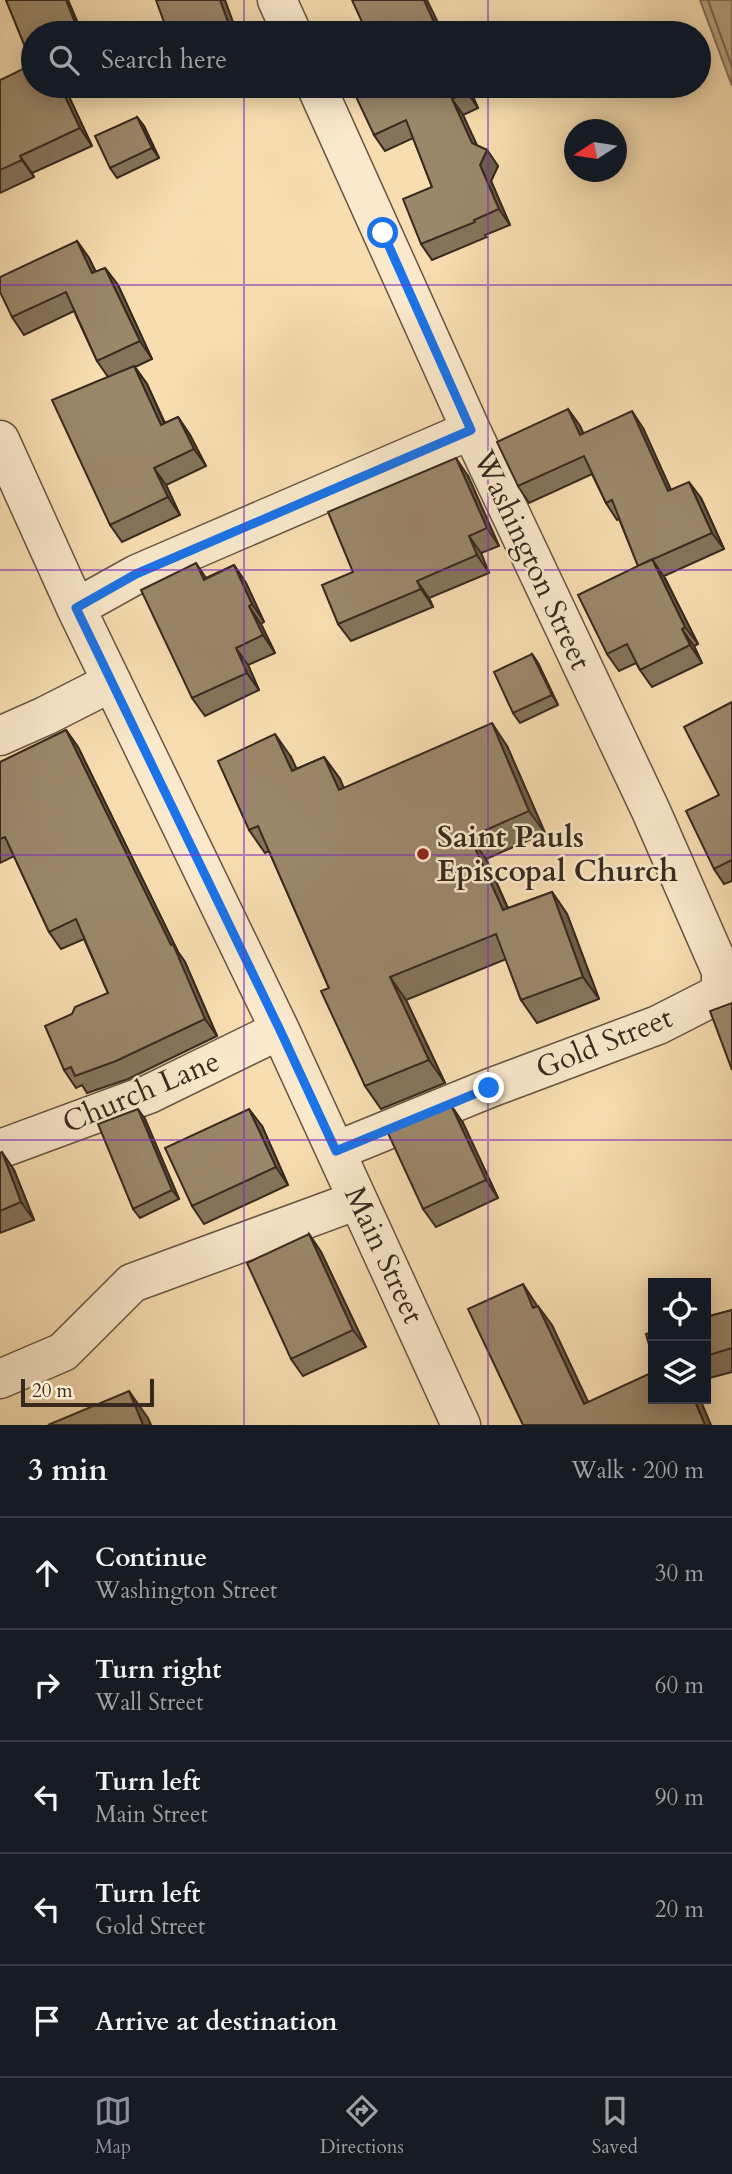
<!DOCTYPE html>
<html lang="en">
<head>
<meta charset="utf-8">
<style>
  :root { --surface:#171b24; --page:#242831; --text:#f1f3f6; --muted:#9ea1a6; --line:#363941; --accent:#8c9099 }
  body { margin:0; font-family:Cardo,serif; background:var(--page); color:var(--text) }
  .controls { position:absolute; right:21px; bottom:21px; display:grid; overflow:hidden; border-radius:0px; box-shadow:0 4px 18px #0003 }
  .controls button { width:63px; height:63px; display:grid; place-items:center; padding:0; border:0; border-bottom:2px solid var(--line); background:var(--surface); color:var(--text); font:35px sans-serif }
  .compass { position:absolute; left:564px; top:119px; width:63px; height:63px; border-radius:50%; background:var(--surface); box-shadow:0 4px 18px #0003; rotate:258deg }
  .scale { position:absolute; left:21px; bottom:18px; width:133px; box-sizing:border-box; padding-left:7px; border:4px solid #38291f; border-top:0; font-size:19px; line-height:24px; white-space:nowrap; color:#38291f; -webkit-text-stroke:5px #fae9cc; paint-order:stroke }
  .stop { position:absolute; width:21px; height:21px; margin:-16px; border:5px solid #1a73e8; border-radius:50%; background:#fff }
  .stop.end { background:#1a73e8; border-color:#fff; box-shadow:0 2px 7px #0008 }
  .list { margin:0; padding:0; list-style:none }
  h2 { display:flex; justify-content:space-between; align-items:center; height:91px; margin:0; padding:0 28px; font-size:30px }
  h2 small { font-size:23px; font-weight:400; color:var(--muted) }
  .list li { display:grid; grid-template-columns:46px 1fr auto; gap:21px; align-items:center; box-sizing:border-box; height:112px; padding:0 28px; border-top:2px solid var(--line) }
  .list b { display:block; font-size:26px; white-space:nowrap }
  .list p { margin:0; font-size:23px; white-space:nowrap; color:var(--muted) }
  .list em { font-size:23px; font-style:normal; color:var(--muted) }
  .icon { flex:none; width:38px; height:38px; fill:none; stroke:currentColor; stroke-width:2; stroke-linecap:round; stroke-linejoin:round }
  .map { position:relative; flex:none; width:732px; height:1425px; overflow:hidden }
  .search { position:absolute; background:var(--surface); box-shadow:0 4px 18px #0003; left:21px; right:21px; top:21px; height:77px; display:flex; align-items:center; gap:18px; box-sizing:border-box; padding:0 24px; border-radius:38px; color:var(--muted); font-size:26px }
  .sheet { height:651px; background:var(--surface) }
  nav { display:flex; justify-content:space-around; align-items:center; box-sizing:border-box; height:98px; border-top:2px solid var(--line); background:var(--surface); font-size:19px; color:var(--muted) }
  nav a { display:grid; justify-items:center; gap:4px }
  nav .on { color:var(--accent) }
  .map>svg:first-child { display:block }
  .water { fill:#b6a07f; stroke:#847059; stroke-width:2 }
  .lines { fill:none; stroke-linecap:round; stroke-linejoin:round }
  .shore { stroke:#77644f; stroke-width:2 }
  .minor-casing { stroke:#685643; stroke-width:41 }
  .minor { stroke:#fae9cc; stroke-width:38 }
  .wall { fill:#85745b; stroke:#38291f; stroke-width:2 }
  .shaded-wall { fill:#6c5e4a; stroke:#38291f; stroke-width:2 }
  .building { fill:#9b876a; stroke:#38291f; stroke-width:2 }
  .route { stroke:#1a73e8; stroke-width:9 }
  .grid { fill:none; stroke:#7b2cbf; stroke-width:2; stroke-opacity:0.55 }
  .poi-dot { fill:#8f2418; stroke:#fae9cc; stroke-width:2.5 }
  .labels { text-anchor:middle; dominant-baseline:central; stroke-width:5; stroke-linejoin:round; paint-order:stroke }
  .street-label { font-size:30px; fill:#38291f; stroke:#fae9cc }
  .poi-label { font-size:30px; font-weight:bold; fill:#38291f; stroke:#fae9cc; text-anchor:start }
</style>
</head>
<body>
<div class="map">
<svg width="732" height="1425" viewBox="0 0 732 1425">
  <rect width="100%" height="100%" fill="#f7ddb0"/>
  <filter id="stains"><feTurbulence type="fractalNoise" baseFrequency=".00286" numOctaves="4"/><feColorMatrix values="0 0 0 0 .2 0 0 0 0 .09 0 0 0 0 .02 0 0 0 .5 -.17"/></filter>
  <radialGradient id="worn" r=".72"><stop offset=".6" stop-color="#630" stop-opacity="0"/><stop offset="1" stop-color="#630" stop-opacity=".3"/></radialGradient>
  <path class="water" d="M 700,0 L 732,0 L 732,86 Z"/>
  <g class="lines">
    <path class="shore" d="M 708,0 L 732,67"/>
    <g class="minor-casing">
      <path id="minor" d="M 277,0 L 292,33
        M 316,86 L 471,430 L 651,811 L 721,971 L 721,986 L 715,996 L 658,1025 L 490,1088 L 336,1151
        M 0,440 L 76,608 L 280,1030 L 461,1425
        M 76,608 L 137,574 L 471,430
        M 0,736 L 45,716 L 112,682
        M 0,1149 L 149,1094 L 280,1030
        M 0,1379 L 63,1352 L 132,1283 L 358,1200"/>
    </g>
    <use href="#minor" class="minor"/>
  </g>
  <path class="wall" d="M 6,0 L 68,0 L 82,33 L 33,33 L 33,58 L 32,59 L 26,49 Z
    M 0,80 L 33,86 L 64,86 L 92,146 L 32,173 L 34,177 L 0,193 Z
    M 200,86 L 231,86 L 207,96 Z
    M 468,86 L 478,108 L 463,115 L 476,145 L 487,150 L 498,166 L 491,181 L 510,225 L 485,235 L 487,237 L 432,260 L 421,244 L 432,187 L 413,138 L 385,151 L 374,135 Z
    M 137,117 L 144,126 L 159,158 L 117,178 L 110,168 Z
    M 77,241 L 89,258 L 96,272 L 105,268 L 118,285 L 152,359 L 135,367 L 147,384 L 165,423 L 178,417 L 190,435 L 206,466 L 166,485 L 180,515 L 122,542 L 110,525 L 108,377 L 97,361 L 74,311 L 24,335 L 12,317 Z
    M 568,409 L 580,426 L 583,433 L 643,428 L 671,490 L 701,498 L 724,549 L 664,576 L 698,644 L 694,646 L 702,663 L 652,687 L 640,670 L 636,663 L 619,671 L 607,654 L 638,566 L 619,519 L 617,520 L 606,503 L 592,474 L 529,503 L 518,486 Z
    M 468,476 L 499,546 L 481,553 L 489,573 L 429,598 L 433,607 L 351,641 L 338,624 L 353,572 Z
    M 234,565 L 246,583 L 264,622 L 261,624 L 275,653 L 248,665 L 259,690 L 205,716 L 192,698 L 206,578 Z
    M 532,654 L 538,663 L 558,705 L 520,723 L 513,713 Z
    M 732,702 L 732,881 L 724,884 L 714,869 L 719,795 Z
    M 66,730 L 78,747 L 178,952 L 185,962 L 217,1036 L 128,1079 L 87,1093 L 82,1085 L 76,1088 L 64,1070 L 72,1014 L 108,993 L 84,939 L 61,949 L 49,932 L 14,856 L 0,863 L 0,762 Z
    M 507,746 L 545,833 L 486,859 L 508,908 L 552,892 L 567,914 L 599,999 L 537,1023 L 521,1000 L 506,959 L 406,1000 L 445,1083 L 381,1109 L 365,1086 L 329,988 L 269,851 L 265,853 L 249,830 L 291,757 L 296,769 L 324,757 L 340,779 L 343,788 Z
    M 145,1119 L 179,1199 L 140,1218 L 133,1209 Z
    M 463,1123 L 498,1198 L 436,1227 L 423,1209 Z
    M 262,1126 L 288,1185 L 204,1224 L 192,1206 Z
    M 0,1153 L 14,1170 L 34,1220 L 0,1233 Z
    M 309,1234 L 321,1252 L 366,1347 L 303,1376 L 291,1359 Z
    M 732,1310 L 732,1372 L 706,1379 L 706,1317 Z"/>
  <path class="shaded-wall" d="M 66,0 L 68,0 L 82,33 L 77,28 Z
    M 220,0 L 225,0 L 237,33 L 232,33 Z
    M 424,0 L 427,0 L 443,33 L 439,33 Z
    M 60,86 L 64,86 L 92,146 L 80,128 Z
    M 464,86 L 468,86 L 478,108 L 467,92 Z
    M 452,99 L 463,115 L 483,158 L 472,143 Z
    M 137,117 L 144,126 L 159,158 L 152,148 Z
    M 487,150 L 498,166 L 491,181 L 510,225 L 499,209 L 480,165 Z
    M 20,156 L 32,173 L 34,177 L 22,160 Z
    M 77,241 L 89,258 L 104,291 L 92,273 Z
    M 105,268 L 118,285 L 152,359 L 140,341 Z
    M 134,366 L 147,384 L 173,443 L 161,425 Z
    M 568,409 L 580,426 L 591,451 L 580,435 Z
    M 632,411 L 643,428 L 679,508 L 668,491 Z
    M 178,417 L 190,435 L 206,466 L 194,449 Z
    M 456,458 L 468,476 L 499,546 L 487,528 Z
    M 154,468 L 166,485 L 180,515 L 168,497 Z
    M 689,482 L 701,498 L 724,549 L 712,533 Z
    M 469,536 L 481,553 L 489,573 L 477,555 Z
    M 652,559 L 664,577 L 698,644 L 685,627 Z
    M 196,563 L 208,581 L 204,580 Z
    M 234,565 L 246,583 L 264,622 L 252,604 Z
    M 417,581 L 429,598 L 433,607 L 421,589 Z
    M 249,606 L 261,624 L 275,653 L 263,635 Z
    M 682,629 L 694,646 L 702,663 L 690,645 Z
    M 236,648 L 248,665 L 259,690 L 247,673 Z
    M 532,654 L 538,663 L 558,705 L 552,695 Z
    M 492,723 L 507,746 L 545,833 L 529,811 Z
    M 66,730 L 78,747 L 178,952 L 185,962 L 217,1036 L 205,1019 L 171,945 Z
    M 275,734 L 291,757 L 308,793 L 292,771 Z
    M 324,757 L 340,779 L 354,812 L 339,790 Z
    M 470,837 L 486,859 L 518,932 L 503,910 Z
    M 552,892 L 567,914 L 599,999 L 583,977 Z
    M 390,977 L 406,1000 L 445,1083 L 429,1060 Z
    M 451,1105 L 463,1123 L 498,1198 L 486,1180 Z
    M 138,1109 L 145,1119 L 179,1199 L 172,1190 Z
    M 249,1109 L 262,1126 L 288,1185 L 276,1167 Z
    M 2,1152 L 14,1170 L 34,1220 L 21,1202 Z
    M 309,1234 L 321,1252 L 366,1347 L 353,1330 Z
    M 523,1284 L 536,1304 L 547,1328 L 533,1308 Z
    M 538,1306 L 552,1325 L 598,1423 L 584,1404 Z
    M 129,1391 L 148,1418 L 151,1425 L 143,1425 Z
    M 694,1399 L 700,1399 L 711,1425 L 705,1425 Z"/>
  <path class="building" d="M 6,0 L 66,0 L 77,28 L 64,33 L 33,33 L 33,46 L 26,49 Z
    M 156,0 L 220,0 L 232,33 L 168,33 Z
    M 352,0 L 424,0 L 439,33 L 367,33 Z
    M 33,64 L 33,86 L 60,86 L 80,128 L 20,156 L 22,160 L 0,170 L 0,80 Z
    M 351,86 L 464,86 L 467,92 L 452,99 L 472,143 L 487,150 L 480,165 L 499,209 L 474,220 L 475,222 L 421,244 L 403,199 L 432,187 L 406,120 L 374,135 Z
    M 137,117 L 152,148 L 110,168 L 95,136 Z
    M 77,241 L 92,273 L 105,268 L 140,341 L 97,361 L 66,292 L 12,317 L 0,292 L 0,277 Z
    M 134,366 L 161,425 L 178,417 L 194,449 L 154,468 L 168,497 L 110,525 L 52,400 Z
    M 568,409 L 580,435 L 632,411 L 668,491 L 689,482 L 712,533 L 638,566 L 612,500 L 606,503 L 584,456 L 518,486 L 497,442 Z
    M 456,458 L 487,528 L 469,536 L 477,555 L 417,581 L 421,589 L 338,624 L 322,585 L 353,572 L 328,512 Z
    M 652,559 L 685,627 L 682,629 L 690,645 L 640,670 L 627,644 L 607,654 L 578,595 Z
    M 196,563 L 204,580 L 234,565 L 252,604 L 249,606 L 263,635 L 236,648 L 247,673 L 192,698 L 141,590 Z
    M 532,654 L 552,695 L 513,713 L 494,672 Z
    M 732,702 L 732,860 L 714,869 L 686,811 L 719,795 L 684,727 Z
    M 492,723 L 529,811 L 470,837 L 503,910 L 552,892 L 583,977 L 521,1000 L 496,934 L 390,977 L 429,1060 L 365,1086 L 321,991 L 329,988 L 258,826 L 249,830 L 218,761 L 275,734 L 292,771 L 324,757 L 339,790 Z
    M 66,730 L 171,945 L 173,944 L 205,1019 L 116,1061 L 75,1076 L 71,1067 L 64,1070 L 45,1026 L 72,1014 L 75,1007 L 108,993 L 76,919 L 49,932 L 5,837 L 0,839 L 0,762 Z
    M 732,1003 L 732,1070 L 710,1011 Z
    M 451,1105 L 486,1180 L 423,1209 L 387,1131 Z
    M 138,1109 L 172,1190 L 133,1209 L 98,1124 Z
    M 249,1109 L 276,1167 L 192,1206 L 165,1148 Z
    M 2,1152 L 21,1202 L 0,1211 L 0,1153 Z
    M 309,1234 L 353,1330 L 291,1359 L 247,1263 Z
    M 523,1284 L 533,1308 L 538,1306 L 584,1404 L 653,1372 L 653,1399 L 694,1399 L 705,1425 L 523,1425 L 468,1309 Z
    M 732,1310 L 732,1348 L 706,1356 L 706,1317 Z
    M 653,1332 L 653,1359 L 646,1334 Z
    M 129,1391 L 143,1425 L 48,1425 Z"/>
  <g class="lines">
    <path class="route" d="M 383,233 L 471,430 L 136,574 L 76,608 L 280,1030 L 336,1151 L 489,1088"/>
  </g>
  <path class="grid" d="M 244,0 L 244,33M 488,0 L 488,33M 244,86 L 244,1425M 488,86 L 488,1425M 0,285 L 732,285M 0,570 L 732,570M 0,855 L 732,855M 0,1140 L 732,1140"/>
  <circle class="poi-dot" cx="423" cy="854" r="7"/>
  <g class="labels">
    <g class="street-label">
      <text transform="translate(532 560) rotate(65)">Washington Street</text>
      <text transform="translate(604 1043) rotate(-22)">Gold Street</text>
      <text transform="translate(141 1092) rotate(-23)">Church Lane</text>
      <text transform="translate(384 1255) rotate(65)">Main Street</text>
    </g>
    <g class="poi-label">
      <text x="437" y="837">Saint Pauls<tspan x="437" dy="34">Episcopal Church</tspan></text>
    </g>
  </g>
  <rect width="100%" height="100%" filter="url(#stains)"/>
  <rect width="100%" height="100%" fill="url(#worn)"/>
</svg>
<div class="controls">
<button><svg class="icon" aria-label="locate" viewBox="0 0 24 24"><circle cx="12" cy="12" r="6"/><path d="M12 2v4M12 18v4M2 12h4M18 12h4"/></svg></button>
<button><svg class="icon" aria-label="layers" viewBox="0 0 24 24"><path d="M12 4l9 5-9 5-9-5zM3 14l9 5 9-5"/></svg></button>
</div>
<svg class="compass" viewBox="-18 -18 36 36"><path d="M0-13l5 13h-10z" fill="#e53935"/><path d="M0 13l5-13h-10z" fill="#9ea1a6"/></svg>
<div class="scale">20 m</div>
<div class="stop" style="left:383px;top:233px"></div>
<div class="stop end" style="left:489px;top:1088px"></div>
<div class="search"><svg class="icon" aria-label="search" viewBox="0 0 24 24"><circle cx="10" cy="10" r="6"/><path d="M15 15l6 6"/></svg>Search here</div>
</div>
<section class="sheet">
<h2>3 min<small>Walk · 200 m</small></h2>
<ul class="list">
<li><svg class="icon" aria-label="ahead" viewBox="0 0 24 24"><path d="M12 20V5M6 11l6-6 6 6"/></svg><div><b>Continue</b><p>Washington Street</p></div><em>30 m</em></li>
<li><svg class="icon" aria-label="right" viewBox="0 0 24 24"><path d="M7 20v-9h11M14 6l5 5-5 5"/></svg><div><b>Turn right</b><p>Wall Street</p></div><em>60 m</em></li>
<li><svg class="icon" aria-label="left" viewBox="0 0 24 24"><path d="M17 20v-9H6M10 6l-5 5 5 5"/></svg><div><b>Turn left</b><p>Main Street</p></div><em>90 m</em></li>
<li><svg class="icon" aria-label="left" viewBox="0 0 24 24"><path d="M17 20v-9H6M10 6l-5 5 5 5"/></svg><div><b>Turn left</b><p>Gold Street</p></div><em>20 m</em></li>
<li><svg class="icon" aria-label="arrive" viewBox="0 0 24 24"><path d="M6 21V4h12l-3 4 3 4H6"/></svg><div><b>Arrive at destination</b></div></li>
</ul>
</section>
<nav>
<a class="on"><svg class="icon" aria-label="map" viewBox="0 0 24 24"><path d="M3 6l6-2 6 2 6-2v14l-6 2-6-2-6 2zM9 4v14M15 6v14"/></svg>Map</a>
<a><svg class="icon" aria-label="directions" viewBox="0 0 24 24"><path d="M12 3l9 9-9 9-9-9zM9 14v-3h6M13 9l2 2-2 2"/></svg>Directions</a>
<a><svg class="icon" aria-label="saved" viewBox="0 0 24 24"><path d="M7 4h10v16l-5-4-5 4z"/></svg>Saved</a>
</nav>
</body>
</html>
